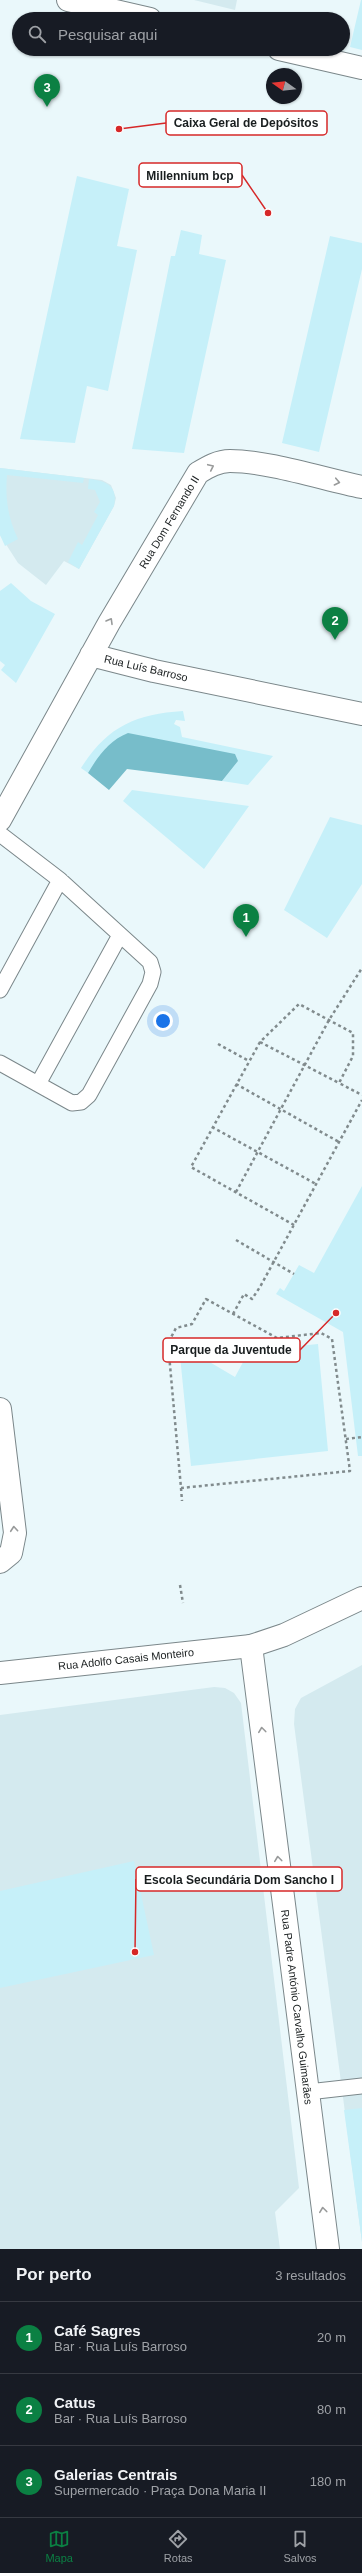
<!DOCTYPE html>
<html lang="pt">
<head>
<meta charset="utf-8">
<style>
  :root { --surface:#171b24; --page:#20242c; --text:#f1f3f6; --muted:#9ea1a6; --line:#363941; --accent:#0b8043 }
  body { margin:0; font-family:Helvetica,sans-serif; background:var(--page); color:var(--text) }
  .compass { position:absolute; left:266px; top:68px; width:36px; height:36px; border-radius:50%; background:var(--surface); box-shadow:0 1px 3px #0004; rotate:285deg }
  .you { position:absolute; left:163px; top:1021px; width:14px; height:14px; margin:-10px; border:3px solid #fff; border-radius:50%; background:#1a73e8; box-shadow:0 0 0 6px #1a73e833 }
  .badge { display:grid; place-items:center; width:26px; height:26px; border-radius:50%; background:var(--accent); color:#fff; font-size:13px; font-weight:700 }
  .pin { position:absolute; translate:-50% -33px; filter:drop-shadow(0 1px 2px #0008) }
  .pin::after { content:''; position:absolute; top:21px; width:14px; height:12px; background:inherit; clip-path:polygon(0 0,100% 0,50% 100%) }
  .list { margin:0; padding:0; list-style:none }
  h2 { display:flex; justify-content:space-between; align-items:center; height:52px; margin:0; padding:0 16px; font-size:17px }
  h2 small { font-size:13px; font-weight:400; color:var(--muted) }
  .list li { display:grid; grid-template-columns:26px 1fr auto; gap:12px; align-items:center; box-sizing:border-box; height:72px; padding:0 16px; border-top:1px solid var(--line) }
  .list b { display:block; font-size:15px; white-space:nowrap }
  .list p { margin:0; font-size:13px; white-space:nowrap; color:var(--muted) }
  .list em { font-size:13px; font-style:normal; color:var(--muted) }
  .icon { flex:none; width:22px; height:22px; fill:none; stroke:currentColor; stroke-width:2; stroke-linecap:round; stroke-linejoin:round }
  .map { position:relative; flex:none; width:362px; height:2249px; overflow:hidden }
  .search { position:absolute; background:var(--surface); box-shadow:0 1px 3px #0004; left:12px; right:12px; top:12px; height:44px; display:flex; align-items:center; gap:10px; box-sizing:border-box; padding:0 14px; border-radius:22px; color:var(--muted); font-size:15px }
  .sheet { height:268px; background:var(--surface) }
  nav { display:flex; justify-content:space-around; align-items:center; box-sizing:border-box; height:56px; border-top:1px solid var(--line); background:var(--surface); font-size:11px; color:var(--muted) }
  nav a { display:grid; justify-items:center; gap:2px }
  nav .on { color:var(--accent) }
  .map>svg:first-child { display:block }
  .built { fill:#d4eaef }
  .green { fill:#c6f0f9 }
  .water { fill:#77bdca }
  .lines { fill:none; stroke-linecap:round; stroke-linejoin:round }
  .service-casing { stroke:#7b878a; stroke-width:17 }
  .pedestrian-casing { stroke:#7b878a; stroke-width:24 }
  .minor-casing { stroke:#7b878a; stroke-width:24 }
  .tertiary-casing { stroke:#7b878a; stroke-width:24 }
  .path { stroke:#818b8d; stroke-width:2.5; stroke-dasharray:3 3; stroke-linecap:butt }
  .service { stroke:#fff; stroke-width:15 }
  .pedestrian { stroke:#fff; stroke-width:22 }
  .minor { stroke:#fff; stroke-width:22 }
  .tertiary { stroke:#fff; stroke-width:22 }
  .oneway { stroke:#989a9a }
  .labels { text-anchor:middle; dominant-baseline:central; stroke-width:3; stroke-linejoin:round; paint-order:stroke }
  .street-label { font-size:11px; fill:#191e1f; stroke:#fff }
  .leader { fill:none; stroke:#d62828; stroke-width:1.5 }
  .callout-dot { fill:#d62828; stroke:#fff; stroke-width:1.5 }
  .callout { fill:#fff; stroke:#d62828; stroke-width:1.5 }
  .callout-label { font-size:12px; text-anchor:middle; font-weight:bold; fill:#191e1f }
</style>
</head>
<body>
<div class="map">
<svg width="362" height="2249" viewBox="0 0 362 2249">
  <rect width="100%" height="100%" fill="#eaf8fb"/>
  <path class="built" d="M 194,0 L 237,0 L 235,10 Z
    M 0,468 L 102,480 L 111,485 L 116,498 L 114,506 L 79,569 L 64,561 L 46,585 L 18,563 L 0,535 Z
    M 362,1665 L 362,2242 L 294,1724 L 295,1709 L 301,1698 Z
    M 214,1687 L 225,1688 L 234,1693 L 241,1703 L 299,2188 L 275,2212 L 280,2249 L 0,2249 L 0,1715 Z"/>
  <path class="green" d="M 361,0 L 362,0 L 362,50 L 350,47 Z
    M 77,176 L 129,189 L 117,246 L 137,250 L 108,391 L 87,386 L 75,443 L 20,439 Z
    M 181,230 L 202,235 L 199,254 L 226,260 L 184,453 L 132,449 L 171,256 L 175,256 Z
    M 330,236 L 362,243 L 362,269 L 319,452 L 282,443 Z
    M 0,468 L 84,478 L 83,483 L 7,475 C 5,499 8,518 18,539 L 5,546 L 0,535 Z
    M 89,479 C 107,481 118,486 114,506 L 79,569 L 68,562 L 78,542 L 82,545 L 98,515 L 94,512 L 100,502 L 95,490 L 88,489 Z
    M 11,583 L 31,601 L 55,614 L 16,683 L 1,670 L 5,665 L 0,661 L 0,591 Z
    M 183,711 L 185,721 L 176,720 L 174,724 L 180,727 L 182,737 L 273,756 L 248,785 L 222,781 L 238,761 L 107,747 L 88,773 L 81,768 C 107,727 135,714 183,711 Z
    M 132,790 L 249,806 L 204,869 L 123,801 Z
    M 330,817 L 362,825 L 362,884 L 327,938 L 284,910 Z
    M 362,1186 L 362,1456 L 358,1456 L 343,1332 L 276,1294 L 280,1288 L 284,1291 L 299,1265 L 314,1273 Z
    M 201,1343 L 196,1354 L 235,1377 L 249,1351 L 318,1344 L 328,1451 L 191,1466 L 179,1346 Z
    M 134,1861 L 154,1955 L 0,1988 L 0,1891 Z
    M 362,2108 L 362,2242 L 344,2110 Z"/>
  <path class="water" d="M 128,733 L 235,754 L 238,761 L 222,781 L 127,769 L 109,790 L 88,773 C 98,756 110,740 128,733 Z"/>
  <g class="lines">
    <g class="service-casing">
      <path id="service" d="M 0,834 L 60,880 L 150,962 L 153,972 L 150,984 L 89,1095 L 81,1102 L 72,1103 L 0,1063
        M 0,990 L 60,880
        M 38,1084 L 120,935
        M 308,2092 L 362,2086"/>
    </g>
    <g class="pedestrian-casing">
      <path id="pedestrian" d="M 68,0 L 150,19
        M 279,49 L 362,68"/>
    </g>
    <g class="minor-casing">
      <path id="minor" d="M 91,655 L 154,671 L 362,714
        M 0,820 L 109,623 L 198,473 C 208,467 218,461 230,461 C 268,461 323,479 362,487
        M 0,1409 L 15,1533 L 11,1553 L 0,1562
        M 251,1646 L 328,2249"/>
    </g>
    <g class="tertiary-casing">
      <path id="tertiary" d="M 0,1673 L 251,1646 L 284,1635 L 362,1598"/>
    </g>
    <path class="path" d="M 260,1042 L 339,1083
      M 218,1044 L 249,1061
      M 236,1084 L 339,1142
      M 212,1127 L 316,1184
      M 236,1192 L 329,1020 L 362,968
      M 294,1225 L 191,1167 L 260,1042 L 299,1004 L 353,1033 L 353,1056 L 339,1083 L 362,1095
      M 236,1240 L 294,1274
      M 206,1299 L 277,1338 L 321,1333 L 332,1339 L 350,1471 L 181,1488 L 168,1343 L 176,1328 L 192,1324 Z
      M 233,1314 L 244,1294 L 252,1299 L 260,1287 L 362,1100
      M 346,1439 L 362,1437
      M 181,1488 L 182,1501
      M 180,1585 L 183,1603"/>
    <use href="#service" class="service"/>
    <use href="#pedestrian" class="pedestrian"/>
    <use href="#minor" class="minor"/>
    <use href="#tertiary" class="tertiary"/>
  </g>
  <defs><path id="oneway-chevron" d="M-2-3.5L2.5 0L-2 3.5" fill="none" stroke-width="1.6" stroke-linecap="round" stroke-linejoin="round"/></defs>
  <g class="oneway">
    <use href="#oneway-chevron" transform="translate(211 467) rotate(-25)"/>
    <use href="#oneway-chevron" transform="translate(337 482) rotate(12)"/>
    <use href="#oneway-chevron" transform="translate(110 621) rotate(-60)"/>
    <use href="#oneway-chevron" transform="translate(14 1529) rotate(-95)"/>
    <use href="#oneway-chevron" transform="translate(262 1730) rotate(-97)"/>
    <use href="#oneway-chevron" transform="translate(278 1859) rotate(-97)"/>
    <use href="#oneway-chevron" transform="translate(323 2210) rotate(-97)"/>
  </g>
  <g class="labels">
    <g class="street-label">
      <text transform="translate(169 522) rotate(-59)">Rua Dom Fernando II</text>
      <text transform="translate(146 668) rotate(13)">Rua Luís Barroso</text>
      <text transform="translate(126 1659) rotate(-6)">Rua Adolfo Casais Monteiro</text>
      <text transform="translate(297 2007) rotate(83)">Rua Padre António Carvalho Guimarães</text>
    </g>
  </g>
  <path class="leader" d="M119 129L166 123M268 213L242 175M336 1313L300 1350M135 1952L136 1879"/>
  <g class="callout-dot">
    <circle cx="119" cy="129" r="4"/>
    <circle cx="268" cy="213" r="4"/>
    <circle cx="336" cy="1313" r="4"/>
    <circle cx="135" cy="1952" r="4"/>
  </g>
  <g class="callout">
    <rect x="166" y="111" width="161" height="24" rx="4"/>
    <rect x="139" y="163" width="103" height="24" rx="4"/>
    <rect x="163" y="1338" width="137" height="24" rx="4"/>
    <rect x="136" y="1867" width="206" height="24" rx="4"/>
  </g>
  <g class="callout-label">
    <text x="246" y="127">Caixa Geral de Depósitos</text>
    <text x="190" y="180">Millennium bcp</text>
    <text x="231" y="1354">Parque da Juventude</text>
    <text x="239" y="1884">Escola Secundária Dom Sancho I</text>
  </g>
</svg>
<svg class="compass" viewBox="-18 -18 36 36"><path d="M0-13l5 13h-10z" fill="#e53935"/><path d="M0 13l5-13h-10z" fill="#9ea1a6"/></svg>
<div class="you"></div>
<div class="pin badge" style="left:246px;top:937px">1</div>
<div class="pin badge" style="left:335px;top:640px">2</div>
<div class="pin badge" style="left:47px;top:107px">3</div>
<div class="search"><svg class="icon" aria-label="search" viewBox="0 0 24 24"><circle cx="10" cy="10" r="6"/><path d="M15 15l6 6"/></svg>Pesquisar aqui</div>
</div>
<section class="sheet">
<h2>Por perto<small>3 resultados</small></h2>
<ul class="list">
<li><span class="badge">1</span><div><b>Café Sagres</b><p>Bar · Rua Luís Barroso</p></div><em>20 m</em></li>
<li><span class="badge">2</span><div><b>Catus</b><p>Bar · Rua Luís Barroso</p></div><em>80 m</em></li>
<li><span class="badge">3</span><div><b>Galerias Centrais</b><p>Supermercado · Praça Dona Maria II</p></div><em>180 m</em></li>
</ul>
</section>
<nav>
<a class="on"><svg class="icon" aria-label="map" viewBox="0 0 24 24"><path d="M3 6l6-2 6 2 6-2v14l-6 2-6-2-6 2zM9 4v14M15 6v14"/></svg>Mapa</a>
<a><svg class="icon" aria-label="directions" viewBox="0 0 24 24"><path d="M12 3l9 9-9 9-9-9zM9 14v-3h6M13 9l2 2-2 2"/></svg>Rotas</a>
<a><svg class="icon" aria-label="saved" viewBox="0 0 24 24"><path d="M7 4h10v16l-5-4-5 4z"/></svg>Salvos</a>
</nav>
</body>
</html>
